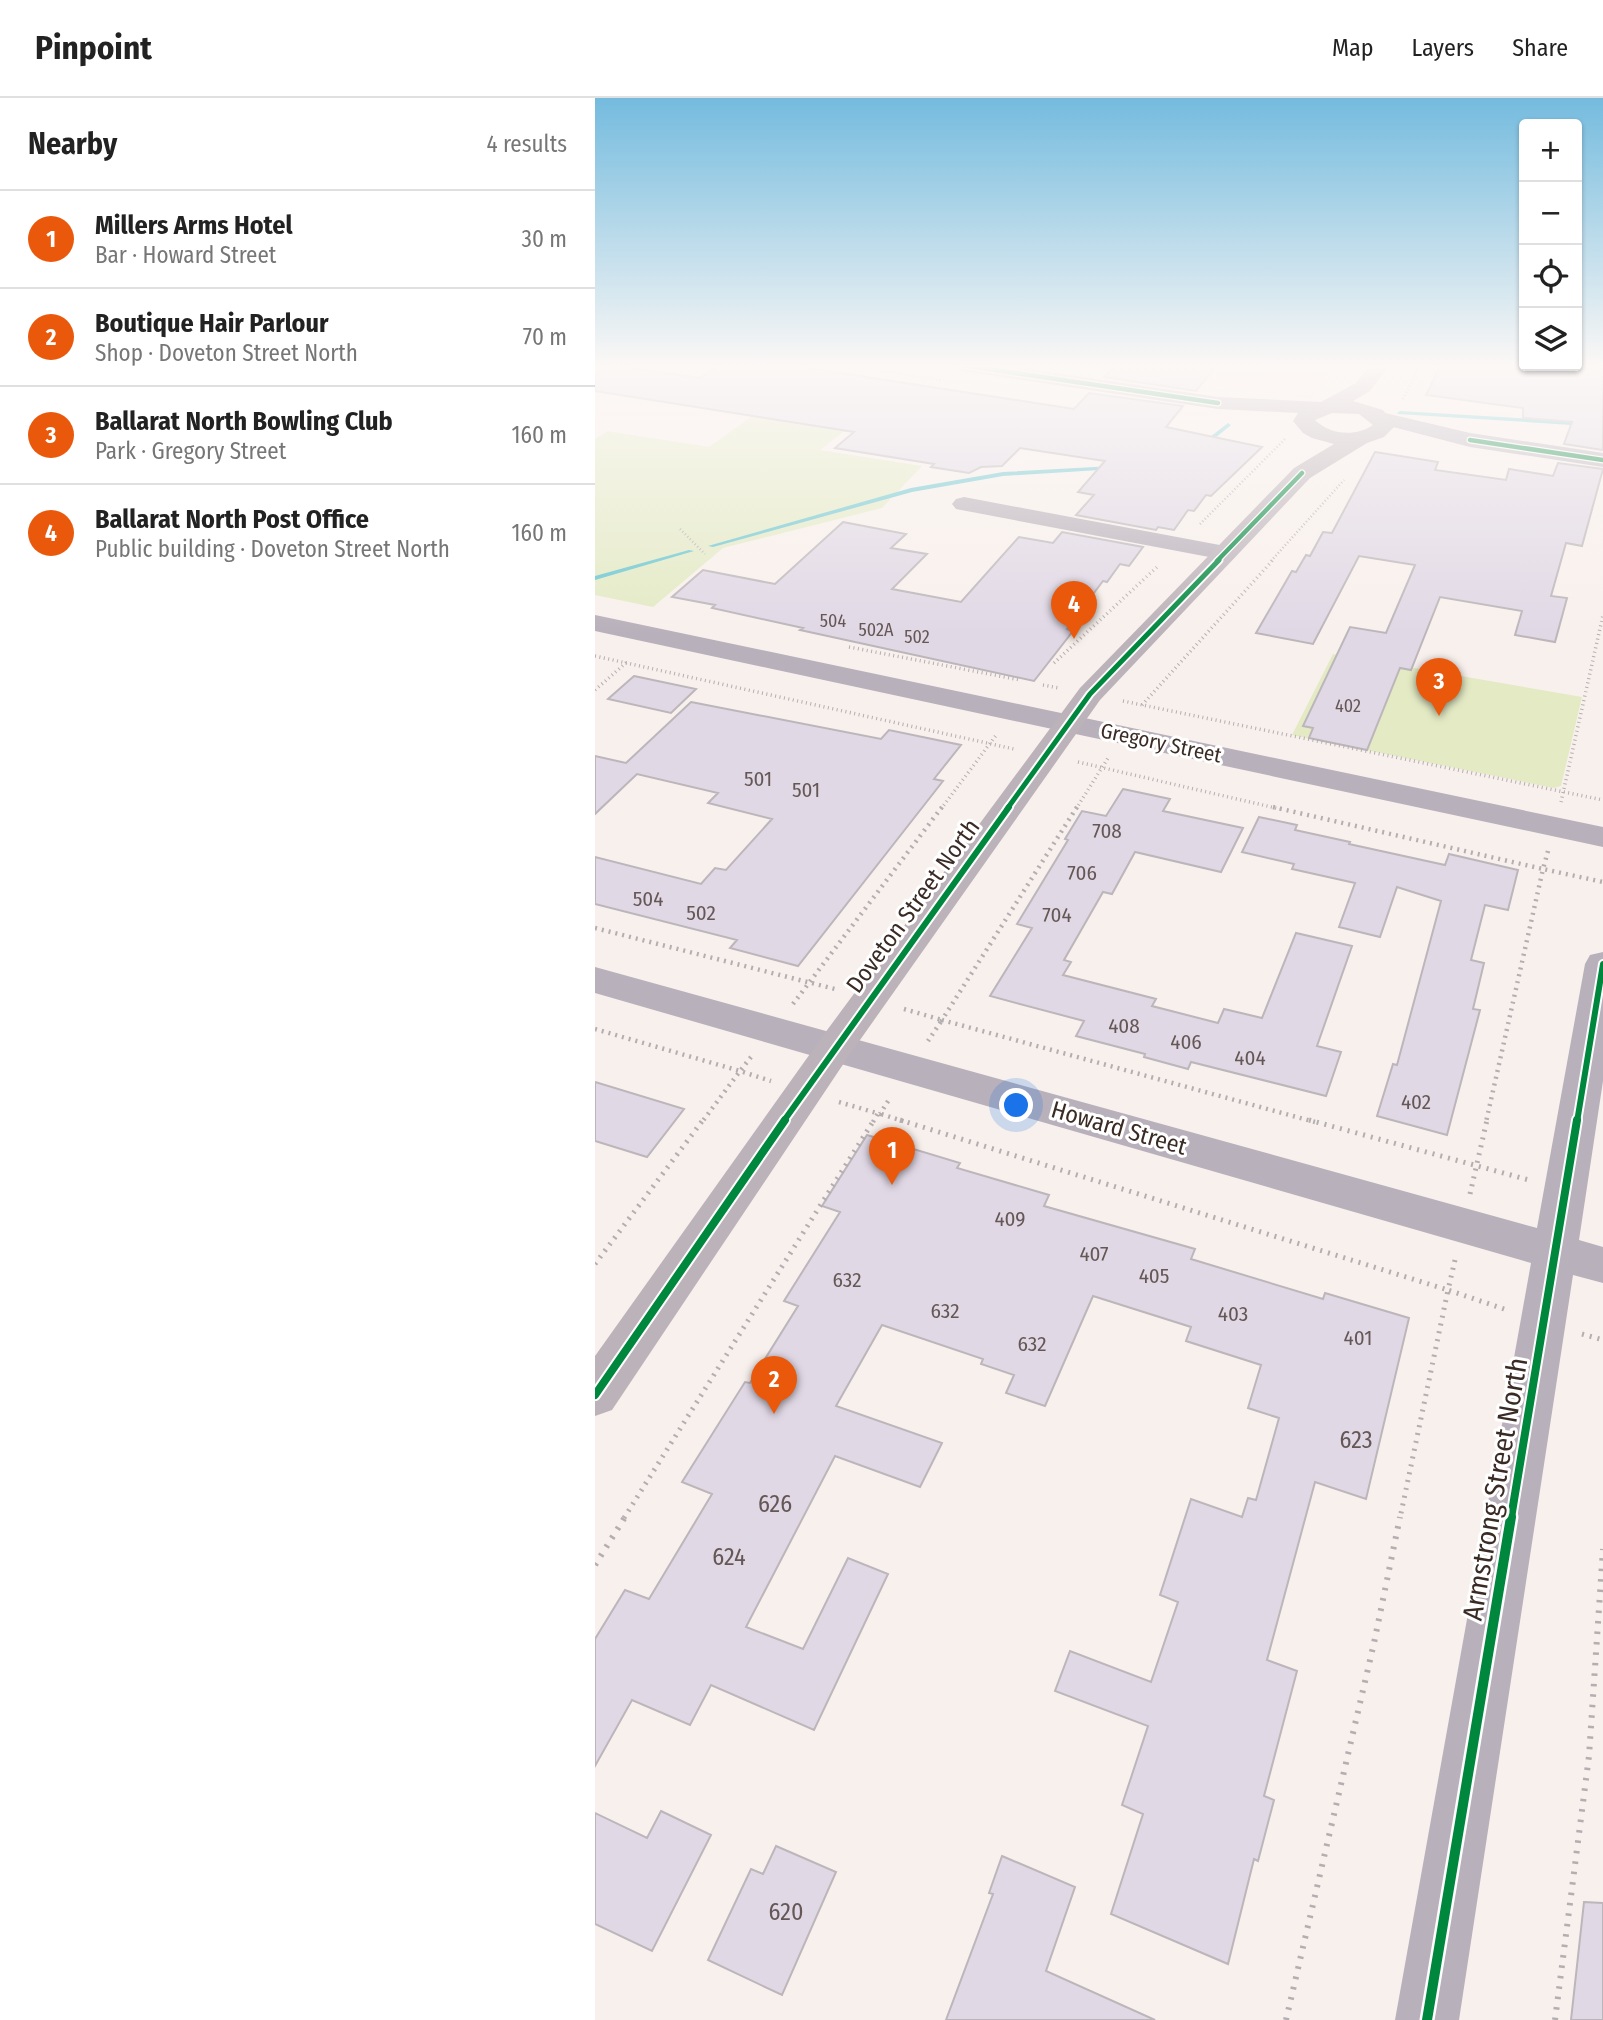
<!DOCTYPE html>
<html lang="en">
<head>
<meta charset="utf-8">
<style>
  :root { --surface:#fff; --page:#f2f2f2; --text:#222; --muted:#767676; --line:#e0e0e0; --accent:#ea580c }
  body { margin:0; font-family:"Fira Sans Condensed",sans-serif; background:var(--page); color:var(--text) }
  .controls { position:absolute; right:21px; top:21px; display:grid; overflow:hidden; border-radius:7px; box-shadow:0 2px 5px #0004 }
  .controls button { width:63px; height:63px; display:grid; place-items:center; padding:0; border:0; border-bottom:2px solid var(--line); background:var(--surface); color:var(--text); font:35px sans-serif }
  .you { position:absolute; left:422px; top:1008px; width:24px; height:24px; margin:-18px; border:5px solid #fff; border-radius:50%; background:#1a73e8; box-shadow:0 0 0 10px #1a73e833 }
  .badge { display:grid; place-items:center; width:46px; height:46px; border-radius:50%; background:var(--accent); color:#fff; font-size:23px; font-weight:700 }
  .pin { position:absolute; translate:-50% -58px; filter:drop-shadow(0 2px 4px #0008) }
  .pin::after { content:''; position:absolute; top:37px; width:24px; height:21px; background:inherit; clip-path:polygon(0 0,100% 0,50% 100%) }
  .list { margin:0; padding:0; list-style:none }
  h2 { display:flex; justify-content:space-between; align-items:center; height:91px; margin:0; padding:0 28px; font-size:30px }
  h2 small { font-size:23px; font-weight:400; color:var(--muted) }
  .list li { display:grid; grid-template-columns:46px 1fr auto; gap:21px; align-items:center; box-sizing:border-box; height:98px; padding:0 28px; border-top:2px solid var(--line) }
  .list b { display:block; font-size:26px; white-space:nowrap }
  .list p { margin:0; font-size:23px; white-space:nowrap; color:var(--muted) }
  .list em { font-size:23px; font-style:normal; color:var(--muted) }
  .icon { flex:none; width:38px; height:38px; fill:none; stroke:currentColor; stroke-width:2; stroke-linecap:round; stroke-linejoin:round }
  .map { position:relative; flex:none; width:1008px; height:1922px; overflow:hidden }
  header { display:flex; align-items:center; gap:42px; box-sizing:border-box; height:98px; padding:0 35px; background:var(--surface); border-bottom:2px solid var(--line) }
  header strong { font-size:33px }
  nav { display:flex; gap:38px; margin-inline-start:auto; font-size:24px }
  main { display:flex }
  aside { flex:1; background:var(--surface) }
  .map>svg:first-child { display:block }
  .built { fill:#fbe8df }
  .green { fill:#e3eac4 }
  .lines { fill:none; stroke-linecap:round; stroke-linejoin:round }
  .stream { fill:#67c5cf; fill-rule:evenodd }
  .building { fill:#e0d8e5; stroke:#bcb6ba; stroke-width:2 }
  .path-far4 { stroke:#b4aeb1; stroke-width:2.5; stroke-dasharray:1 2.5; stroke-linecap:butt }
  .path-far3 { stroke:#b4aeb1; stroke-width:3.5; stroke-dasharray:1 3.5; stroke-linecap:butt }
  .path-far2 { stroke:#b4aeb1; stroke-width:4.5; stroke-dasharray:2 5; stroke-linecap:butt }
  .path-far1 { stroke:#b4aeb1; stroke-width:5; stroke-dasharray:2 6; stroke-linecap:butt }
  .path { stroke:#b4aeb1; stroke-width:6; stroke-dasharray:2.5 8; stroke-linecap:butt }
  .minor { fill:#b8b0ba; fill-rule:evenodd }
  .major { fill:#bcb2b9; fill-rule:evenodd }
  .cycleway-far4-casing { stroke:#fff; stroke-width:7 }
  .cycleway-far3-casing { stroke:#fff; stroke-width:9 }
  .cycleway-far2-casing { stroke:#fff; stroke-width:10 }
  .cycleway-far1-casing { stroke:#fff; stroke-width:12 }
  .cycleway-casing { stroke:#fff; stroke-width:15 }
  .cycleway-far4 { stroke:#00873e; stroke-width:4.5 }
  .cycleway-far3 { stroke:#00873e; stroke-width:5 }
  .cycleway-far2 { stroke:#00873e; stroke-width:6 }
  .cycleway-far1 { stroke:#00873e; stroke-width:8 }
  .cycleway { stroke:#00873e; stroke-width:10 }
  .labels { text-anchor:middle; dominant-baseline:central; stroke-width:6; stroke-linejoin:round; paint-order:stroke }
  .far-number-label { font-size:18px; fill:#645755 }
  .far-street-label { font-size:21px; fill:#3a2c25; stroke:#fff }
  .number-label { font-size:21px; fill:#645755 }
  .street-label { font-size:24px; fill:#3a2c25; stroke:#fff }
  .near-number-label { font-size:24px; fill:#645755 }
  .near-street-label { font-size:28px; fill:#3a2c25; stroke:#fff }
</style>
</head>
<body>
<header>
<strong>Pinpoint</strong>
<nav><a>Map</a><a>Layers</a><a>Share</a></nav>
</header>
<main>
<aside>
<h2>Nearby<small>4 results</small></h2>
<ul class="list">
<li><span class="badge">1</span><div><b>Millers Arms Hotel</b><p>Bar · Howard Street</p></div><em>30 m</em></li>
<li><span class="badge">2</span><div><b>Boutique Hair Parlour</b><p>Shop · Doveton Street North</p></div><em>70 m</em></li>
<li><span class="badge">3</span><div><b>Ballarat North Bowling Club</b><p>Park · Gregory Street</p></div><em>160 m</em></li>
<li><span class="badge">4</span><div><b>Ballarat North Post Office</b><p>Public building · Doveton Street North</p></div><em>160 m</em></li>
</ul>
</aside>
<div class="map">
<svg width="1008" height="1922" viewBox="0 0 1008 1922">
  <rect width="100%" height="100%" fill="#f8f0ec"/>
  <path class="built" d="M 476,267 L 740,267 L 717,301 Z"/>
  <path class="green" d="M 157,318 L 251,332 L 225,352 L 327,368 L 287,410 L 128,450 L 58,509 L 0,497 L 0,341 L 12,333 L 114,349 Z
    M 738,556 L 987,599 L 966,688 L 959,690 L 697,637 Z"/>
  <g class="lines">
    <path class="stream" d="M 805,313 L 1008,325 L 1008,329 L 803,316 L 802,315 Z
      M 633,325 L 636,327 L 635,328 L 610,348 L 606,348 L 606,346 Z
      M 518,368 L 520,369 L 520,371 L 408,378 L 317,394 L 118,449 L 113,448 L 316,390 L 408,374 Z
      M 94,452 L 99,453 L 0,482 L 0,478 Z"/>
  </g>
  <path class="building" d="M 15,267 L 105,280 L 125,267 L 193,267 L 479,311 L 494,295 L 588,308 L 571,329 L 667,349 L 616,398 L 611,397 L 599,413 L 593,412 L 579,432 L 563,429 L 561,432 L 481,417 L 499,397 L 483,394 L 510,363 L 425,350 L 407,368 L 386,369 L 374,375 L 336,369 L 339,366 L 240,350 L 259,334 L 0,293 L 0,276 Z
    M 521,267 L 622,267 L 601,293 L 509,279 Z
    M 846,267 L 1008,267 L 1008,352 L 969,346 L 977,324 L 928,320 L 928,310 L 831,297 Z
    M 780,354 L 843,364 L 840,372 L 911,382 L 914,371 L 958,378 L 963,365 L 1008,371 L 987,448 L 971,445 L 956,498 L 972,500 L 960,544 L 920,537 L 927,513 L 845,499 L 816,572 L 805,570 L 772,652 L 714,640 L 718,630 L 708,628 L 755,529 L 791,535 L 820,467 L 764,458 L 718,546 L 661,535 L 697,473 L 701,474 L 711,457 L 715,458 L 728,434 L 737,435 Z
    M 248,424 L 311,436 L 296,450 L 332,456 L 297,491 L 366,504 L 424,439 L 458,445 L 467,434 L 548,449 L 534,468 L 525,466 L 512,484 L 508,483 L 472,531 L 478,533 L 439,583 L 205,532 L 208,530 L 117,510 L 120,507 L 77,499 L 108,472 L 180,486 Z
    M 39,578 L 101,591 L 76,615 L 13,601 Z
    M 96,604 L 286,641 L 294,632 L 366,647 L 339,681 L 348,683 L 203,868 L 135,850 L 142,842 L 0,806 L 0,759 L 106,786 L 120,770 L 131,772 L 177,721 L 113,705 L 123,695 L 42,676 L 0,716 L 0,658 L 31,665 Z
    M 528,691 L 575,701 L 568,713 L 648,730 L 626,774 L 540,754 L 517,796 L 508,794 L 469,862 L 476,864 L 468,877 L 561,901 L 557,908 L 623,925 L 629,911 L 667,920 L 701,835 L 757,848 L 722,948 L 746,954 L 731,998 L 596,964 L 593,971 L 549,959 L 550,956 L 481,938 L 489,923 L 395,898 L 437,830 L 422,826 L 473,742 L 470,741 L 487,713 L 511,718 Z
    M 664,719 L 702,727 L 700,732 L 755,744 L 754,746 L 850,767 L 854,756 L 923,772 L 913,812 L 890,807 L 876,862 L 889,865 L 878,911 L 885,912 L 852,1037 L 782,1018 L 798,966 L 802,967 L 846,803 L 802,789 L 785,839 L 744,829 L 760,785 L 697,771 L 699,766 L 647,754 Z
    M 0,984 L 89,1011 L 52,1059 L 0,1043 Z
    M 272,1037 L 365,1065 L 362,1070 L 454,1097 L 449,1108 L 600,1151 L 596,1161 L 728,1201 L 730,1195 L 814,1220 L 771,1401 L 720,1384 L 672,1562 L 702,1573 L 669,1698 L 679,1702 L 663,1763 L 659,1761 L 633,1866 L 516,1816 L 548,1716 L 527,1707 L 553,1628 L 460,1593 L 475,1553 L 556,1584 L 583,1504 L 565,1497 L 596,1401 L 647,1419 L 653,1400 L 661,1402 L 684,1320 L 653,1310 L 666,1267 L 591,1243 L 596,1229 L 498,1198 L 450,1308 L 411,1295 L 419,1277 L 386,1266 L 388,1261 L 287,1227 L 241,1308 L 347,1345 L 325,1389 L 240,1358 L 151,1529 L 208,1551 L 253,1460 L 293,1476 L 219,1632 L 116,1587 L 95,1627 L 37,1602 L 0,1668 L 0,1541 L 30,1492 L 54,1501 L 117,1396 L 87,1384 L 150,1284 L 155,1285 L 203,1208 L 189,1203 L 245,1114 L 227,1108 Z
    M 66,1713 L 116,1737 L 57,1853 L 0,1826 L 0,1715 L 52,1740 Z
    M 181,1748 L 241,1774 L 187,1897 L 113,1862 L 156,1771 L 168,1776 Z
    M 407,1758 L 480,1789 L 451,1873 L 560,1922 L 351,1922 L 398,1796 L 394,1795 Z
    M 989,1804 L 1008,1805 L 1008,1922 L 976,1922 Z"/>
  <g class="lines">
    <path class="path-far4" d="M 244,267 L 346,282
      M 808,301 L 825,267
      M 605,426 L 691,340
      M 85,431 L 110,456
      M 676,463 L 749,382"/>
    <path class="path-far3" d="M 254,549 L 425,582
      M 0,558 L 419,651
      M 459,565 L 562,469
      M 448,587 L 464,590
      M 0,592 L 32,564
      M 528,603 L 1008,702
      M 547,607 L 678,462
      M 483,664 L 685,711
      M 966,704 L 1008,517
      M 346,711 L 402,636
      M 481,711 L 513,660"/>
    <path class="path-far2" d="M 482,709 L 347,922 L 720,1024
      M 678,709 L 948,771 L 891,1024
      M 953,753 L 948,771 L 1008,784
      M 0,830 L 240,891
      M 198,906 L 347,709
      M 309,911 L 347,922 L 333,943
      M 0,931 L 145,973 L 107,1024
      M 156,959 L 145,973 L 176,983
      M 244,1004 L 285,1016 L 295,1000
      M 278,1024 L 283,1015 L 311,1024"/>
    <path class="path-far1" d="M 305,1022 L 853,1192 L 805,1420
      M 714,1022 L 934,1082
      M 875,1096 L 892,1022
      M 860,1162 L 853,1192 L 912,1212
      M 0,1166 L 108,1022
      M 987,1236 L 1008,1242
      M 29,1420 L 279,1022"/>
    <path class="path" d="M 0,1467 L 30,1419
      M 691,1922 L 779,1545 L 805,1419
      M 960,1922 L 994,1658 L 1008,1451"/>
    <path class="minor" d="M 786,314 L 875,335 L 1008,355 L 1008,369 L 875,349 L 779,324 L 775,320 L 779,316 Z
      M 369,399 L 630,448 L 639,450 L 642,455 L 639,460 L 630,462 L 361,411 L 357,406 L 361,401 Z
      M 0,517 L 1008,729 L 1008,749 L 0,533 Z
      M 1008,854 L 1008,983 L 984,1142 L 1008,1149 L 1008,1185 L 978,1177 L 864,1922 L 800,1922 L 936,1165 L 0,895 L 0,869 L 942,1130 L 990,866 L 995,857 Z"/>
    <path class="major" d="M 356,267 L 408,267 L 623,299 L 726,304 L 761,285 L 775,267 L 795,267 L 775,293 L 758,303 L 788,312 L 800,328 L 789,339 L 772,345 L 715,380 L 505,602 L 253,959 L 17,1312 L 0,1318 L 0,1258 L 227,939 L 485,590 L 699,370 L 739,346 L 717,340 L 708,335 L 698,323 L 703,315 L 623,311 L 366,273 ZM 737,315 L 764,316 L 778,327 C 761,339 735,337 720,322 Z"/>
    <g class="cycleway-far4-casing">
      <path id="cycleway-far4" d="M 366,267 L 623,305
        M 875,342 L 1008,362
        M 622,463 L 707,375"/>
    </g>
    <g class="cycleway-far3-casing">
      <path id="cycleway-far3" d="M 412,711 L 495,596 L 624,462"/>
    </g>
    <g class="cycleway-far2-casing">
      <path id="cycleway-far2" d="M 188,1024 L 414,709
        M 982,1024 L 1008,866"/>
    </g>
    <g class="cycleway-far1-casing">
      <path id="cycleway-far1" d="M 0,1297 L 190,1022
        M 916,1420 L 982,1022"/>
    </g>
    <g class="cycleway-casing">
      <path id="cycleway" d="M 832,1922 L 916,1419"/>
    </g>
    <use href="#cycleway-far4" class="cycleway-far4"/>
    <use href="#cycleway-far3" class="cycleway-far3"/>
    <use href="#cycleway-far2" class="cycleway-far2"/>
    <use href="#cycleway-far1" class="cycleway-far1"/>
    <use href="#cycleway" class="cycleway"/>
  </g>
  <linearGradient id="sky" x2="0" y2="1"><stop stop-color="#74bbde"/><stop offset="0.5" stop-color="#fcf8f6"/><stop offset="1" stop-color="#fcf8f6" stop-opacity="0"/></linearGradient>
  <rect width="1008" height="536" fill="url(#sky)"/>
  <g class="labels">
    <g class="far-number-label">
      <text x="238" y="523">504</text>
      <text x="281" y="532">502A</text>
      <text x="322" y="539">502</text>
      <text x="753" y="608">402</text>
    </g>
    <g class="far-street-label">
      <text transform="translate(566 645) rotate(12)">Gregory Street</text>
    </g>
    <g class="number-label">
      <text x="163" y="681">501</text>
      <text x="211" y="692">501</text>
      <text x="512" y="733">708</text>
      <text x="487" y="775">706</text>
      <text x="53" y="801">504</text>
      <text x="106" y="815">502</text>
      <text x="462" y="817">704</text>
      <text x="529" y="928">408</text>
      <text x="591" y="944">406</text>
      <text x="655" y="960">404</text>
      <text x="821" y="1004">402</text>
      <text x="415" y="1121">409</text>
      <text x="499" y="1156">407</text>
      <text x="559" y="1178">405</text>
      <text x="252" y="1182">632</text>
      <text x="350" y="1213">632</text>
      <text x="638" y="1216">403</text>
      <text x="763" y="1240">401</text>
      <text x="437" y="1246">632</text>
    </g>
    <g class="street-label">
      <text transform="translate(318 808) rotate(-54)">Doveton Street North</text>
      <text transform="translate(524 1030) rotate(16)">Howard Street</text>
    </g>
    <g class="near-number-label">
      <text x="761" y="1342">623</text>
      <text x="180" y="1406">626</text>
      <text x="134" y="1459">624</text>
      <text x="191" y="1814">620</text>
    </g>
    <g class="near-street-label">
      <text transform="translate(900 1391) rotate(-80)">Armstrong Street North</text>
    </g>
  </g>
</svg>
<div class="controls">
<button>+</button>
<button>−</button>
<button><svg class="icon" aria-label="locate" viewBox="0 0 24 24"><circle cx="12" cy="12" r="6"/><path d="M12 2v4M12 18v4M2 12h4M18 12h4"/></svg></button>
<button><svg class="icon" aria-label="layers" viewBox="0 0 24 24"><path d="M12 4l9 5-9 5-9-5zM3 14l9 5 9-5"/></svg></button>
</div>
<div class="you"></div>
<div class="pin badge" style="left:297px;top:1087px">1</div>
<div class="pin badge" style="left:179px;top:1316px">2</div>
<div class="pin badge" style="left:844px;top:618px">3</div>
<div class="pin badge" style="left:479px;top:541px">4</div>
</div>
</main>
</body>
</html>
